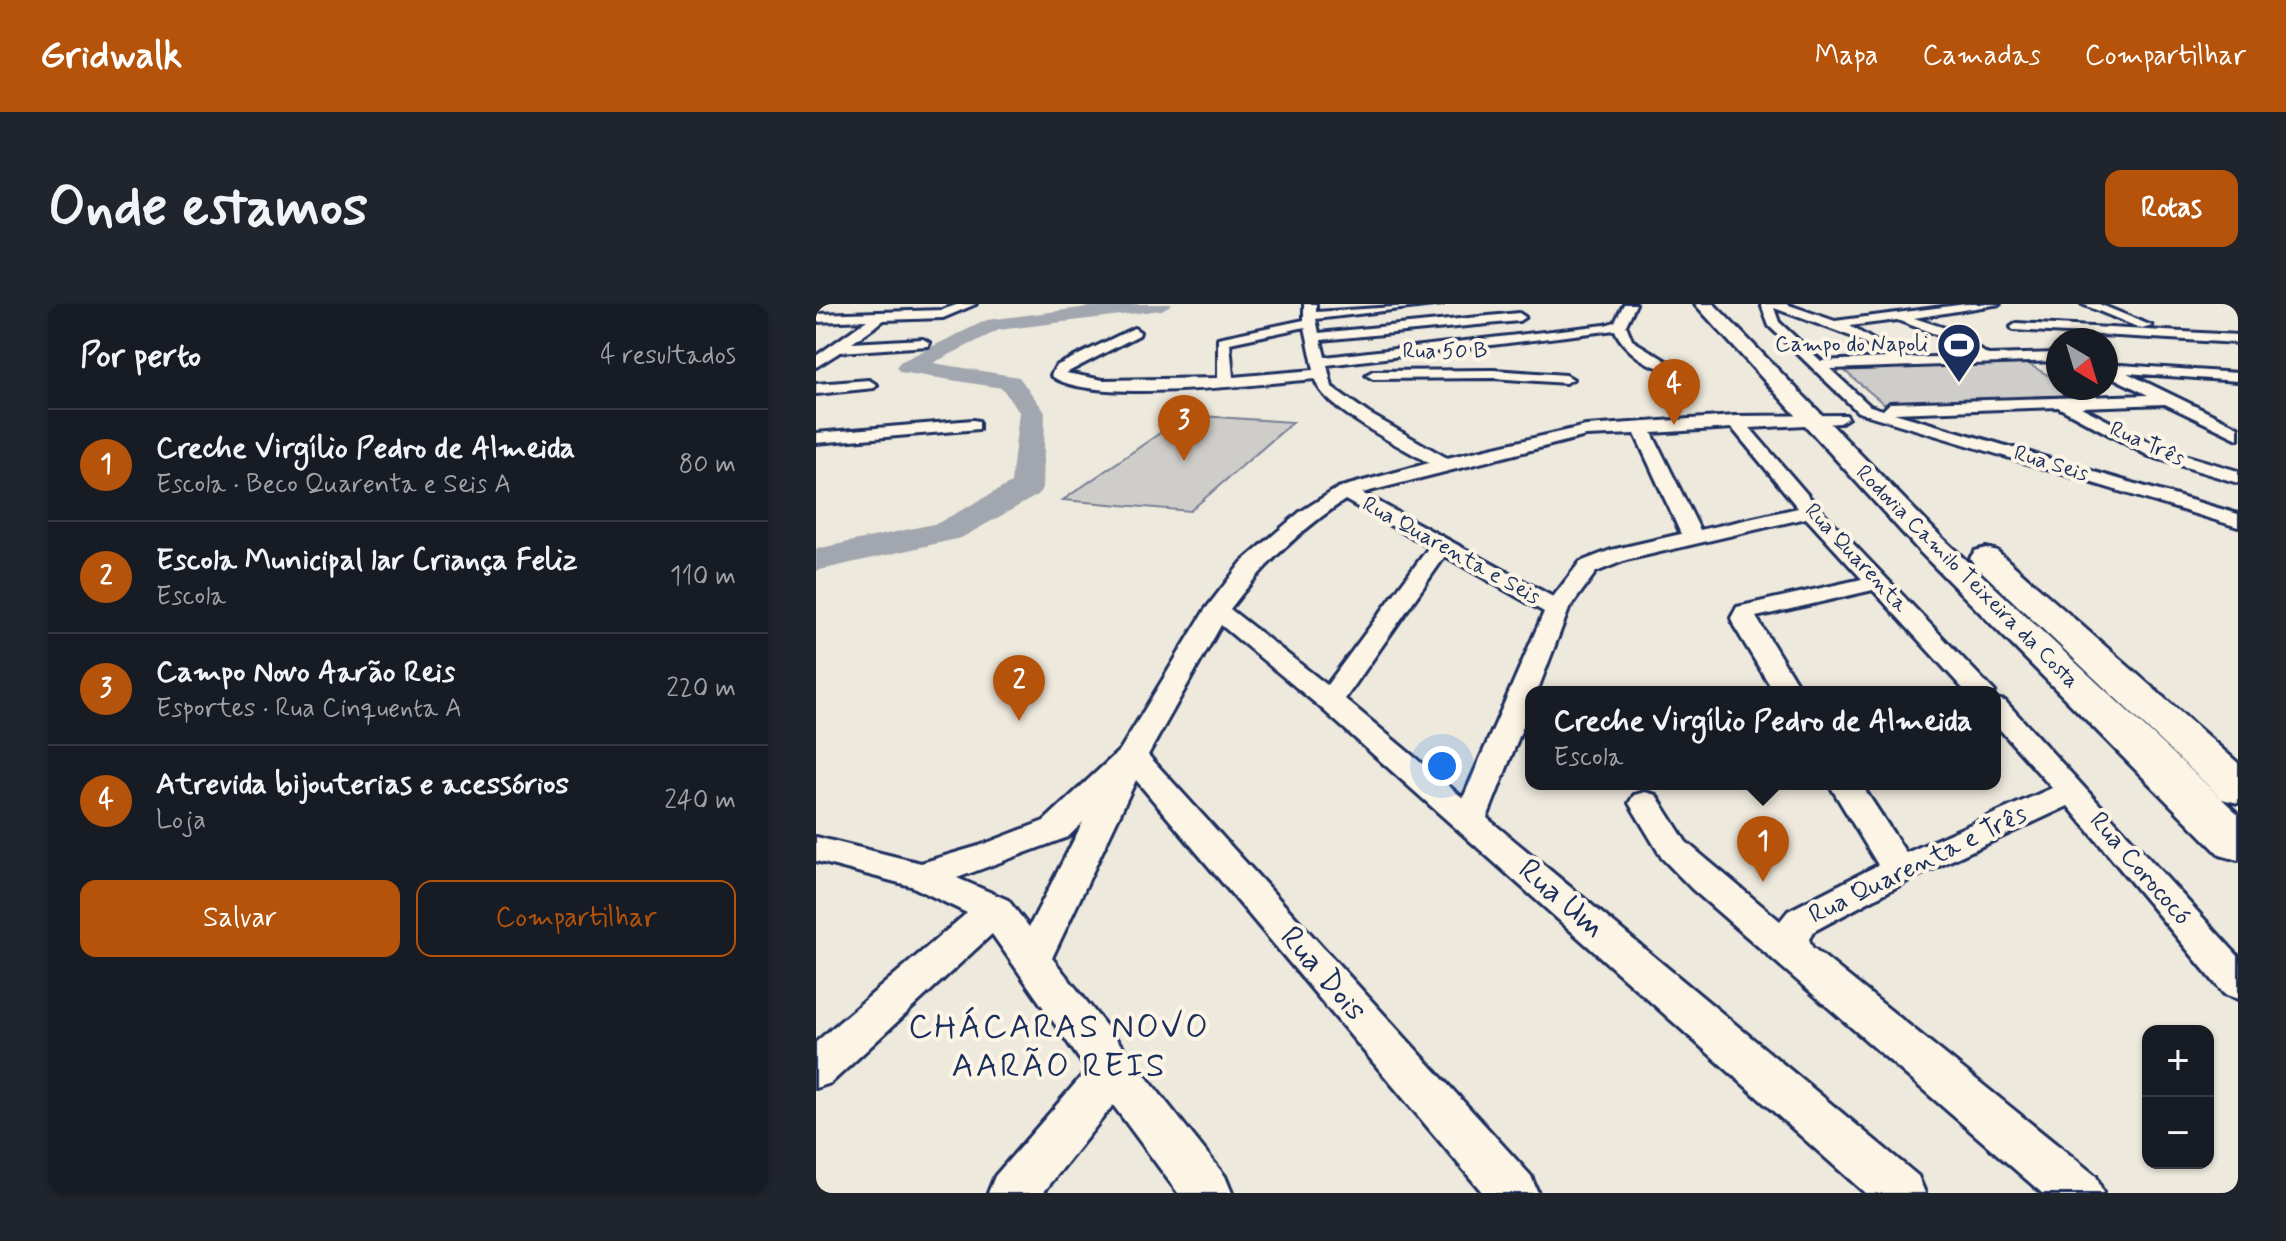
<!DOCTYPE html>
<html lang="pt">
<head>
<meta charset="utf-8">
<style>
  :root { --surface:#171b24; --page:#20242c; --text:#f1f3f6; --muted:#9ea1a6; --line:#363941; --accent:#b45309 }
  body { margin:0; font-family:Mynerve,sans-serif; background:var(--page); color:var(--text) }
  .controls { position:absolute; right:24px; bottom:24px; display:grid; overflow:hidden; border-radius:16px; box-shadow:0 2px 6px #0004 }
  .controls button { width:72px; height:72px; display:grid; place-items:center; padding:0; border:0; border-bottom:2px solid var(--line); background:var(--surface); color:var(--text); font:40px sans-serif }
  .compass { position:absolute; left:1230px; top:24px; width:72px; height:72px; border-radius:50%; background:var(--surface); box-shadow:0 2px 6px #0004; rotate:142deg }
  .you { position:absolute; left:626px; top:462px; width:28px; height:28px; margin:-20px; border:6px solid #fff; border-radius:50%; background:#1a73e8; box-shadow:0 0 0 12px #1a73e833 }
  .badge { display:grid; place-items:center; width:52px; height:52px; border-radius:50%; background:var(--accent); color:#fff; font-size:26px; font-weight:700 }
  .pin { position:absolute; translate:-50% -66px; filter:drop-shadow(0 2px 4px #0008) }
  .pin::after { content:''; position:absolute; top:42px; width:28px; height:24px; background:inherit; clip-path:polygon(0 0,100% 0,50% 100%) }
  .popup { position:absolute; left:709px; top:382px; width:476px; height:104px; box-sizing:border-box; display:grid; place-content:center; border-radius:16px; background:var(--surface); filter:drop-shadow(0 2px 6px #0005); font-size:26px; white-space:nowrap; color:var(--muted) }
  .popup b { font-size:30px; color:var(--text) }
  .popup::after { content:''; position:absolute; left:50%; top:100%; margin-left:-16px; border:16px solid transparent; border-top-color:var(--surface) }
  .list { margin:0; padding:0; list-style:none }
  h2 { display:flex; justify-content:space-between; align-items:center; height:104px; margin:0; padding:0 32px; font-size:34px }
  h2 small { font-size:26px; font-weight:400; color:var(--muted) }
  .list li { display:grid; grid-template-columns:52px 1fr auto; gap:24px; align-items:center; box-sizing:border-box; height:112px; padding:0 32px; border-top:2px solid var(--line) }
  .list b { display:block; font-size:30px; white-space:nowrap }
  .list p { margin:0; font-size:26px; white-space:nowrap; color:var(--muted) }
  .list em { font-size:26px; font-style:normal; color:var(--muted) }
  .actions { display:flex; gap:16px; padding:24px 32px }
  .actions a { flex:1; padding:18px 0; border:2px solid var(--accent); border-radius:16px; text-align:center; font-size:28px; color:var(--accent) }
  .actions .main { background:var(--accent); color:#fff }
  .map { position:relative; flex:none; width:1422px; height:889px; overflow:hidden; border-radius:16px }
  header { display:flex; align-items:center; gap:48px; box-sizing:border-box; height:112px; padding:0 40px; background:var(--accent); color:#fff }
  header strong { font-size:38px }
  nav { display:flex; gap:44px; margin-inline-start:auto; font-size:28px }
  .intro { display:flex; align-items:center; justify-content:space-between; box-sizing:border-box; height:192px; padding:0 48px }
  h1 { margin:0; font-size:56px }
  .button { padding:20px 36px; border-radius:16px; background:var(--accent); color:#fff; font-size:28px; font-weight:700 }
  main { display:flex; gap:48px; padding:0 48px }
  aside { flex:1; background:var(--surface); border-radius:16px; box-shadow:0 2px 6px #0004 }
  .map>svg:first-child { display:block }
  .green { fill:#cfcdca; stroke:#757e94; stroke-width:2 }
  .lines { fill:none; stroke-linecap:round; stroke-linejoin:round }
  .river { fill:#a2a7af; fill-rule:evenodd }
  .minor-casing { stroke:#1b2f5e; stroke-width:6 }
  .highway-casing { stroke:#1b2f5e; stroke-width:6 }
  .minor { fill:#fcf5e5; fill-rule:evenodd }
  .highway { fill:#fcf5e5; fill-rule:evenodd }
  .labels { text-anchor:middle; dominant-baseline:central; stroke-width:8; stroke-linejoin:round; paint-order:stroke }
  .far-poi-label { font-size:22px; fill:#1b2f5e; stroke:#fcf5e5; text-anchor:end }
  .far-street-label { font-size:22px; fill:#1b2f5e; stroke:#fcf5e5 }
  .street-label { font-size:26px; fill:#1b2f5e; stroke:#fcf5e5 }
  .near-street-label { font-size:32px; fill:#1b2f5e; stroke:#fcf5e5 }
  .near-neighbourhood-label { font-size:34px; letter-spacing:2px; fill:#1b2f5e; stroke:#fcf5e5 }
</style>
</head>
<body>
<header>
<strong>Gridwalk</strong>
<nav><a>Mapa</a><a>Camadas</a><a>Compartilhar</a></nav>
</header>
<div class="intro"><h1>Onde estamos</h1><a class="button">Rotas</a></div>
<main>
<aside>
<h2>Por perto<small>4 resultados</small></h2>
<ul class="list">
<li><span class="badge">1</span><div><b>Creche Virgílio Pedro de Almeida</b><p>Escola · Beco Quarenta e Seis A</p></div><em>80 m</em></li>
<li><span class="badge">2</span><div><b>Escola Municipal lar Criança Feliz</b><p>Escola</p></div><em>110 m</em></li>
<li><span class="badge">3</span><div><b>Campo Novo Aarão Reis</b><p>Esportes · Rua Cinquenta A</p></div><em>220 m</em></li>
<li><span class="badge">4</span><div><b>Atrevida bijouterias e acessórios</b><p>Loja</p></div><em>240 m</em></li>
</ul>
<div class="actions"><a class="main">Salvar</a><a>Compartilhar</a></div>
</aside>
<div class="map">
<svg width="1422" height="889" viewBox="0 0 1422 889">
  <rect width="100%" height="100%" fill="#eee9dd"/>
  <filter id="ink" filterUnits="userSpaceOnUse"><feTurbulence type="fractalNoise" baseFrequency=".0125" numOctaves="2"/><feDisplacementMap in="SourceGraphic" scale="16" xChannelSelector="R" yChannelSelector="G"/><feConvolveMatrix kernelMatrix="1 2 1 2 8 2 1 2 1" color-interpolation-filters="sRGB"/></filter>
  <g filter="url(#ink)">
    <path class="green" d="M 1209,58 L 1242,77 L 1242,84 L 1255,84 L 1272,94 L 1068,100 L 1024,63 Z
      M 370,111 L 477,118 L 374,207 L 247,196 Z"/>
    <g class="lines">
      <path class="river" d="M 296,0 L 356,0 L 346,6 L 183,26 L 117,59 L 203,73 L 229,108 L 227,184 L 222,191 L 145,234 L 0,267 L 0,245 L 122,219 L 195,179 L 203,108 L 186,84 L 84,68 L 80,63 L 84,58 L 171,16 Z"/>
      <g class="minor-casing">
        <path id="minor" d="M 143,0 L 160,0 L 127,14 L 68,16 L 36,39 L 107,35 L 114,39 L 112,42 L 24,48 L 0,63 L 0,52 L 51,16 L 0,18 L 0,10 L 126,6 Z
          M 488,0 L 500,0 L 500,8 L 626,0 L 500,15 L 503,29 L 703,9 L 709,13 L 703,17 L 505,36 L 509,53 L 789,21 L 799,18 L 808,0 L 820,0 L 810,21 L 816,36 L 852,58 L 852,64 C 833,66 805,43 799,26 L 511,61 L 516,83 L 552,109 L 631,154 L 770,122 L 919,112 L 1030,111 L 1032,114 L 1024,119 L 934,124 L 1002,203 L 1179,388 L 1150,388 L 1057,286 L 940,313 L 986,388 L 958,388 L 918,322 L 915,314 L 921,303 L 1046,275 L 990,214 L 810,256 L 780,268 L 753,305 L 721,388 L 715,388 L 715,402 L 671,514 L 1102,872 L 1109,889 L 1049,889 L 504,403 L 405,321 L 332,451 L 715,872 L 722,889 L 667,889 L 320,476 L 236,654 L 409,872 L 416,889 L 362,889 L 297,801 L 227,889 L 172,889 L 179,872 L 271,766 L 176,630 L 15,779 L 0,784 L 0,738 L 151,609 L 95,582 L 0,557 L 0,533 L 105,559 L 163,542 L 228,517 L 304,446 L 389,306 L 426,258 L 484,208 L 522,184 L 613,159 C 586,143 505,104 499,75 C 449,79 268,102 235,71 L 240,62 L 318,24 L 324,28 L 323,31 L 250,69 L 287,76 L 402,74 L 402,34 L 488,16 ZM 489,23 L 498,66 L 417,73 L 414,39 ZM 916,124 L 982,204 L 884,226 L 836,129 ZM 819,130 L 865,230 L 795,246 L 764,258 L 737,293 L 546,189 L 770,132 ZM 529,196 L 613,243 L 511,381 L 414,305 C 447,261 484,226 529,196 ZM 629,252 L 728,308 L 647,494 L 529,395 ZM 267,518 L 213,623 L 192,596 L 141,574 L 252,533 Z
          M 945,0 L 970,0 L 1019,17 L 1150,0 L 1184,0 L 1098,14 L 1132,25 L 1172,51 L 1242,49 L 1242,57 L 1014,65 L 1054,102 L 1067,106 L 1074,99 L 1332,91 L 1290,70 L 1290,60 L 1422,69 L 1422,77 L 1311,69 L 1422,123 L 1422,135 L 1349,100 L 1265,103 L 1345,144 L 1422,167 L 1422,179 L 1333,152 L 1242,103 L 1078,109 L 1422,210 L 1422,223 L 1042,108 L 953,22 ZM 958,4 L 1037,33 L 1071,54 L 1005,57 L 963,18 ZM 1081,16 L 1122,31 L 1154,52 L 1087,54 L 1034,22 Z
          M 1266,0 L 1283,0 L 1336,22 L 1326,25 Z
          M 1201,19 L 1422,31 L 1422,39 L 1197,26 L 1195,23 Z
          M 677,66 L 750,71 L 757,75 L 750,79 L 677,74 L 557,75 L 550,71 L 557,67 Z
          M 53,76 L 61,81 L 58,84 L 0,90 L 0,80 Z
          M 157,116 L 163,117 L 163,125 L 0,139 L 0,129 Z
          M 1179,395 L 1189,397 L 1422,652 L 1422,695 L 1408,690 L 1252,502 L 1095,575 L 998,627 L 993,635 L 996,643 L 1280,872 L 1287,889 L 1226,889 L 876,585 L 846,554 L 813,499 L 818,491 L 829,488 L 840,491 L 870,538 L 964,617 L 972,607 L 1062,561 L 1013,480 L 1045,480 L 1090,549 L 1236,484 L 1179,420 Z"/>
      </g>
      <g class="highway-casing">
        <path id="highway" d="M 879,0 L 898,0 L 1127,235 L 1422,510 L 1422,556 L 1404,551 L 1105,249 Z
          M 1170,244 L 1181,247 L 1422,459 L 1422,499 L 1406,495 L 1159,261 L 1154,254 L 1159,247 Z"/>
      </g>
      <use href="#minor" class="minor"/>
      <use href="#highway" class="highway"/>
    </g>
  </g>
  <defs>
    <g id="stadium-pin" transform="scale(2.3)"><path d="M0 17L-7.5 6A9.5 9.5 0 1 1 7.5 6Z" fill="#1b2f5e" stroke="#fcf5e5"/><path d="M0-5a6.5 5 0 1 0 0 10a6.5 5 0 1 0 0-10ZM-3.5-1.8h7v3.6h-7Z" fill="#fff"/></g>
  </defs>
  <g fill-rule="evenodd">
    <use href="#stadium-pin" x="1143" y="41"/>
  </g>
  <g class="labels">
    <g class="far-poi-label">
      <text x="1112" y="41">Campo do Napoli</text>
    </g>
    <g class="far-street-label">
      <text x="629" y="48">Rua 50 B</text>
      <text transform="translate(1331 140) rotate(24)">Rua Três</text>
      <text transform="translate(1235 160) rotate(17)">Rua Seis</text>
      <text transform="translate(635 247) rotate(29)">Rua Quarenta e Seis</text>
      <text transform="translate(1040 254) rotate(47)">Rua Quarenta</text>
      <text transform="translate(1151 273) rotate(45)">Rodovia Camilo Teixeira da Costa</text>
    </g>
    <g class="street-label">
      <text transform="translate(1102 561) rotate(-26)">Rua Quarenta e Três</text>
      <text transform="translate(1324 565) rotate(49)">Rua Corococó</text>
    </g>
    <g class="near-street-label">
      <text transform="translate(745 595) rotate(41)">Rua Um</text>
      <text transform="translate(507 670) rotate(49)">Rua Dois</text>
    </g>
    <g class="near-neighbourhood-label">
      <text x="243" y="723">CHÁCARAS NOVO<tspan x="243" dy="39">AARÃO REIS</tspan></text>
    </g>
  </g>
</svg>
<div class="controls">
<button>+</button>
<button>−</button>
</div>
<svg class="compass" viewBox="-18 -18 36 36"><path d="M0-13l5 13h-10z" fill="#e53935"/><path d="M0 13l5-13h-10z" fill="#9ea1a6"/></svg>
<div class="you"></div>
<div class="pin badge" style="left:947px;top:578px">1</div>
<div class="popup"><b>Creche Virgílio Pedro de Almeida</b>Escola</div>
<div class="pin badge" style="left:203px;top:417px">2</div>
<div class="pin badge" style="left:368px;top:157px">3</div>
<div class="pin badge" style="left:858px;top:121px">4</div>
</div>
</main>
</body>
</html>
